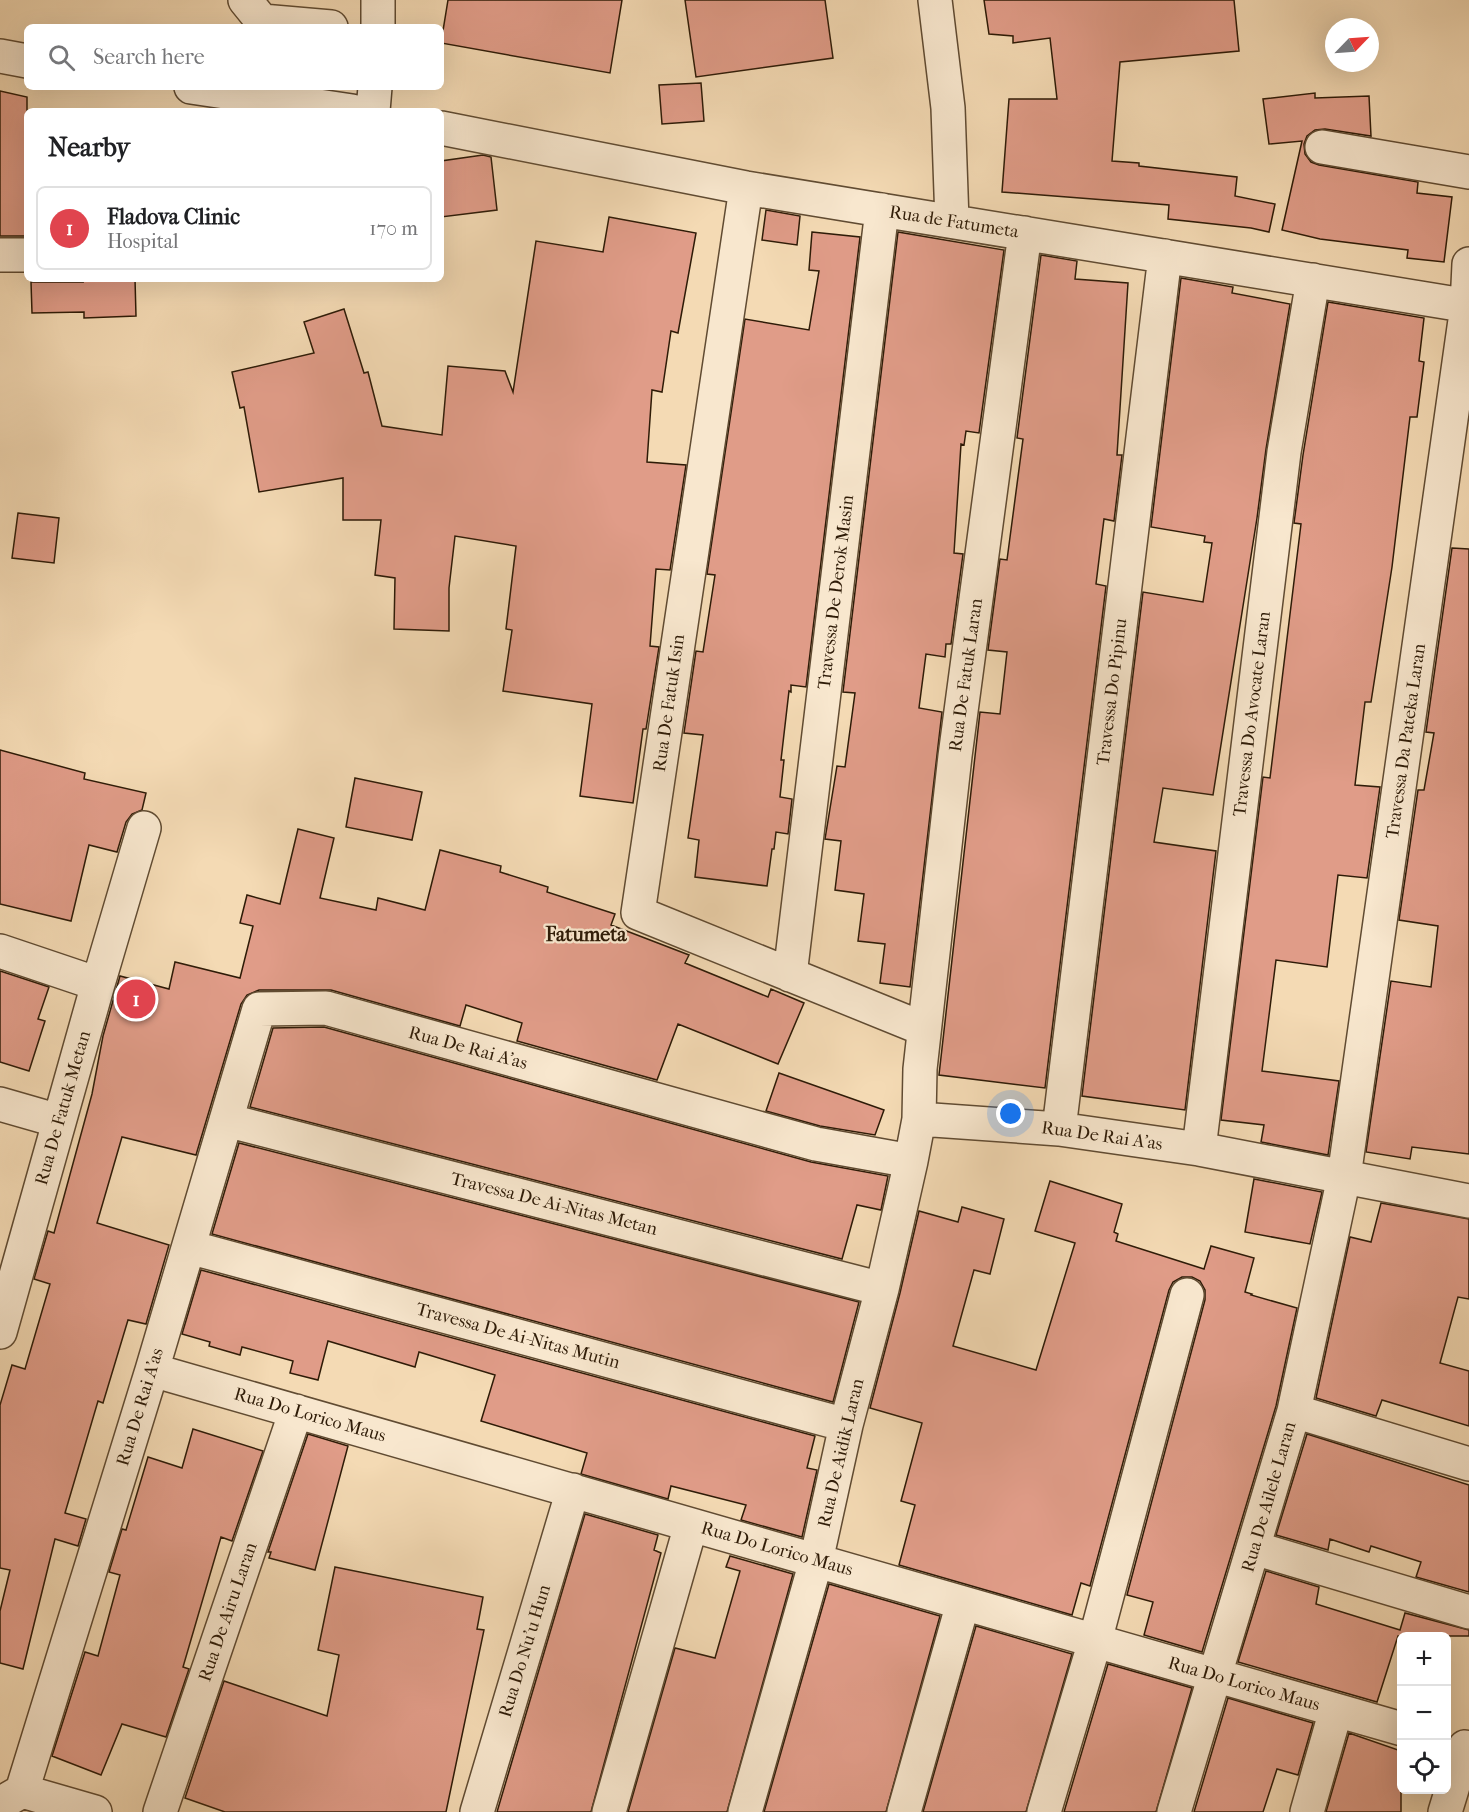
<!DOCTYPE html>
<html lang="en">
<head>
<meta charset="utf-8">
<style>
  :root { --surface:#fff; --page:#f2f2f2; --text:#202124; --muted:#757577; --line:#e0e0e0; --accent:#8f2418 }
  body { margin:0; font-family:"IM FELL French Canon",serif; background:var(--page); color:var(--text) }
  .controls { position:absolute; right:18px; bottom:18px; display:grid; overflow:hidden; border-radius:9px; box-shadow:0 6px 24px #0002 }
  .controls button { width:54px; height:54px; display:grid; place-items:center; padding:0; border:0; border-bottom:2px solid var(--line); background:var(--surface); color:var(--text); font:30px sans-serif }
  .compass { position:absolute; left:1325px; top:18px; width:54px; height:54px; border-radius:50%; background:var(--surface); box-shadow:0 6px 24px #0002; rotate:65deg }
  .you { position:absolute; left:1011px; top:1114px; width:21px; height:21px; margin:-15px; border:4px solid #fff; border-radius:50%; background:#1a73e8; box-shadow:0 0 0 9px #1a73e833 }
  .badge { display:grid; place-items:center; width:39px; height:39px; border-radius:50%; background:var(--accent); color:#fff; font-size:20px; font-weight:700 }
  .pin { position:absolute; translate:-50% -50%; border:3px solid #fff; box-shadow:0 2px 6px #0006 }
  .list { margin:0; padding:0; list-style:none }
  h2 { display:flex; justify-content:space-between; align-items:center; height:78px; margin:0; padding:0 24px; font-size:26px }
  h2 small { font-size:20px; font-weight:400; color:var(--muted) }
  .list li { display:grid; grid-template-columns:39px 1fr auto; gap:18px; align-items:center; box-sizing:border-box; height:84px; margin:0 12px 12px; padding:0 12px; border:2px solid var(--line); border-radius:9px }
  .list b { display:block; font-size:22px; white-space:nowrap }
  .list p { margin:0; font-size:20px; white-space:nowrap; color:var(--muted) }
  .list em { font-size:20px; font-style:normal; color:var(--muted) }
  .icon { flex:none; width:33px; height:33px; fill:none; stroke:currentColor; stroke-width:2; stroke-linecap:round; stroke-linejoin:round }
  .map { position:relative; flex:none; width:1469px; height:1812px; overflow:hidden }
  .search { position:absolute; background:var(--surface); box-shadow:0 6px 24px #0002; left:24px; top:24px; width:420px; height:66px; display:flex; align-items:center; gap:15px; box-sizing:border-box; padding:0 21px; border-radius:9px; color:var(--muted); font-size:22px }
  .panel { position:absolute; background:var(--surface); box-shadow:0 6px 24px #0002; left:24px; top:108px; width:420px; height:174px; border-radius:9px }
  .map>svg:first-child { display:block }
  .building { fill:#e09c88; stroke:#2e1b07; stroke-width:1.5 }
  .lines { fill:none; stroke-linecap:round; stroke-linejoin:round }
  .minor-casing { stroke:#604b32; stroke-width:36 }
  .minor { stroke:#f8e7ce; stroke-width:33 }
  .labels { text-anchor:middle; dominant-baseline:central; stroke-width:4.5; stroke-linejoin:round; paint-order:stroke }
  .street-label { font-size:18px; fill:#2e1b07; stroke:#f8e7ce }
  .neighbourhood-label { font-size:20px; font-weight:bold; fill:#2e1b07; stroke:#f8e7ce }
</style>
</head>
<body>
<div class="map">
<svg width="1469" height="1812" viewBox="0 0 1469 1812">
  <rect width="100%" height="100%" fill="#f4dab4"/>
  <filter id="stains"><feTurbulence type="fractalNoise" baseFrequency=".00333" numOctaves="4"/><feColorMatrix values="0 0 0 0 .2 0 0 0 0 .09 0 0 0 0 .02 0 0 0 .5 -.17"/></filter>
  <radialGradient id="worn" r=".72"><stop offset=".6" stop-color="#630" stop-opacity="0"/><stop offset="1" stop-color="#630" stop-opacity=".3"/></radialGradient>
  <path class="building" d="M 448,0 L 622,0 L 610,73 L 441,43 Z
    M 685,0 L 825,0 L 833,58 L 696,77 Z
    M 984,0 L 1234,0 L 1239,51 L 1120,62 L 1112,161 L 1139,163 L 1139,166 L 1237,177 L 1235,196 L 1275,204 L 1269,232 L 1251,228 L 1168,219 L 1169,205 L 1002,192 L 1009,99 L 1057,99 L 1050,38 L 1013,43 L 1013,36 L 989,34 Z
    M 701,83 L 704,121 L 662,124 L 659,85 Z
    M 0,91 L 27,97 L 27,236 L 0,236 Z
    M 1315,93 L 1315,98 L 1369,96 L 1371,136 L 1325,129 L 1315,130 L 1307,136 L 1304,144 L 1305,154 L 1311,162 L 1319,165 L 1418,182 L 1417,193 L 1452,197 L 1444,262 L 1407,258 L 1408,250 L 1320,239 L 1282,230 L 1302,141 L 1269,144 L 1263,99 Z
    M 483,155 L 491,157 L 497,210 L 441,217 L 441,161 Z
    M 766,210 L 800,216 L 797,245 L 762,240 Z
    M 609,217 L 696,233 L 678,333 L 671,331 L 662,392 L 652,390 L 647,462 L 686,465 L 670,570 L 656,569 L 650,646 L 659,647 L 646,729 L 643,729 L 633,803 L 580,796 L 592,704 L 503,691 L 512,630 L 506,629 L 516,546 L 455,536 L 449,588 L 449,631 L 394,629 L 395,578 L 375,575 L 381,520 L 343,520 L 343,478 L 259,492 L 244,407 L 240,408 L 232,372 L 314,353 L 304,322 L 344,309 L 364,373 L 368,372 L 382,426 L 442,435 L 448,366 L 505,371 L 513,392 L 536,241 L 603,252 Z
    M 812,232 L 860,237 L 806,687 L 791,685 L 791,692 L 789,691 L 781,760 L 784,760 L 780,797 L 792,799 L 788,834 L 776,832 L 774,849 L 772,849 L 767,886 L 695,877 L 699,840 L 688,838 L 703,735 L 684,733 L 696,651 L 703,652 L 715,575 L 707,574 L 745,319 L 809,330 L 819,271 L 809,270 Z
    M 898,232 L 1004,250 L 979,433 L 966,431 L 964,445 L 961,444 L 954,553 L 963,554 L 951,644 L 946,644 L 945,657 L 926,654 L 919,708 L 942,712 L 910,987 L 880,983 L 885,944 L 858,941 L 864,894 L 835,890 L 841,841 L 825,839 L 837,766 L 845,767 L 855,693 L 843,692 Z
    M 1041,255 L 1077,261 L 1075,279 L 1128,283 L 1117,455 L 1122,455 L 1114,521 L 1104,519 L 1096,584 L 1106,586 L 1045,1088 L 939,1075 L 980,712 L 1000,714 L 1007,652 L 988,650 L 1000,559 L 1007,560 L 1023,439 L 1017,438 Z
    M 1181,278 L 1233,287 L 1232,293 L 1290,304 L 1266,449 L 1257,518 L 1213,795 L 1163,788 L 1154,842 L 1216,851 L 1185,1110 L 1082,1096 L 1143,592 L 1203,602 L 1212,543 L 1204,542 L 1205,536 L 1151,527 Z
    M 82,279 L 135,279 L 136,316 L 84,318 L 84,312 L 32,313 L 31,282 L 83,282 Z
    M 1328,302 L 1424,318 L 1419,361 L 1424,362 L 1417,417 L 1410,417 L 1392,567 L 1371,702 L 1365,702 L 1355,785 L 1380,787 L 1367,878 L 1338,875 L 1327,967 L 1276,960 L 1262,1071 L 1339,1081 L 1328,1155 L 1261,1142 L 1264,1125 L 1221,1120 L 1263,777 L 1270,778 L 1301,524 L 1294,523 L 1303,455 Z
    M 18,513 L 59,518 L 54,563 L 12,558 Z
    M 1452,548 L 1469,549 L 1469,1154 L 1412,1147 L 1410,1159 L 1366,1152 L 1391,981 L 1431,987 L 1438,926 L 1399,920 L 1418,790 L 1424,790 L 1434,733 L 1426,732 Z
    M 0,750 L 85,773 L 84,779 L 146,793 L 142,810 L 132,814 L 126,822 L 117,852 L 89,845 L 71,921 L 0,904 Z
    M 355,778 L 422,792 L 412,840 L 346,827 Z
    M 298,829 L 334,838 L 320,898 L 376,910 L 378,898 L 425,910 L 440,850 L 501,866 L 500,872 L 548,887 L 547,892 L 615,914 L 611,925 L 689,955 L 685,963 L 768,997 L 771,989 L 804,1003 L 778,1064 L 678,1024 L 657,1080 L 517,1041 L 522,1023 L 466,1005 L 460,1026 L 331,990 L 259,990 L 247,995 L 241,1004 L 196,1155 L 122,1137 L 97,1223 L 169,1245 L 146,1324 L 128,1320 L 103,1403 L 98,1401 L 65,1513 L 86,1519 L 78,1546 L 55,1539 L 23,1669 L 0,1663 L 0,1611 L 10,1570 L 0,1568 L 0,1405 L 12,1365 L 25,1369 L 50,1284 L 34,1279 L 48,1231 L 54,1233 L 92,1094 L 103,1036 L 120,976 L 169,989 L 175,962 L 240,978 L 253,926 L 240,923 L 247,895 L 280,904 Z
    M 0,971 L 49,987 L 38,1019 L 45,1021 L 29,1071 L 0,1062 Z
    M 324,1027 L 811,1162 L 888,1176 L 881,1210 L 857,1205 L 842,1259 L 250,1107 L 273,1028 Z
    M 779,1073 L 884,1110 L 875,1135 L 820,1126 L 766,1111 Z
    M 239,1143 L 859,1302 L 833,1402 L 212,1234 Z
    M 1254,1179 L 1322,1192 L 1310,1244 L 1245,1232 Z
    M 1050,1181 L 1122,1204 L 1114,1232 L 1118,1234 L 1116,1241 L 1204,1269 L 1211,1246 L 1254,1258 L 1245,1292 L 1252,1294 L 1251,1295 L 1297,1308 L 1276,1406 L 1202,1652 L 1144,1635 L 1153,1602 L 1127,1595 L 1205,1300 L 1205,1290 L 1200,1281 L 1192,1277 L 1182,1277 L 1173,1282 L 1169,1290 L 1090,1586 L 1081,1583 L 1072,1615 L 899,1565 L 915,1505 L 901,1501 L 922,1423 L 870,1408 L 900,1293 L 919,1211 L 958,1222 L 962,1207 L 1004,1219 L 990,1274 L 974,1270 L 953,1346 L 1036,1370 L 1075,1243 L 1035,1231 Z
    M 1381,1203 L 1469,1219 L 1469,1299 L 1458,1297 L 1440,1363 L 1469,1371 L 1469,1426 L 1382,1400 L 1376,1416 L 1316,1398 L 1350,1237 L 1371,1242 Z
    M 201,1270 L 815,1436 L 807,1468 L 817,1470 L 802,1537 L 741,1520 L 746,1505 L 671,1486 L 668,1499 L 581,1474 L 587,1453 L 481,1421 L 495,1375 L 419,1352 L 415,1367 L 328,1341 L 318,1380 L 290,1373 L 293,1361 L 242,1347 L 240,1355 L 209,1346 L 210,1342 L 182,1334 Z
    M 193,1429 L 263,1451 L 232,1541 L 221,1537 L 183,1667 L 189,1669 L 166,1737 L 122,1724 L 101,1775 L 52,1756 L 85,1652 L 98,1656 L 120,1575 L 109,1572 L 122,1529 L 126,1530 L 148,1457 L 182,1468 Z
    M 308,1434 L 348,1446 L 315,1570 L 269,1558 L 271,1552 L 268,1552 Z
    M 1307,1434 L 1469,1485 L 1469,1592 L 1416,1577 L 1421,1562 L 1371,1546 L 1369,1552 L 1330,1539 L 1328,1550 L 1276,1535 Z
    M 585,1514 L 658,1535 L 654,1550 L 661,1553 L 591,1812 L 497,1812 Z
    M 730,1556 L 793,1574 L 727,1812 L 628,1812 L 675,1648 L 715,1658 L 740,1571 L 726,1567 Z
    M 335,1567 L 483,1597 L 477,1629 L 484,1630 L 446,1812 L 225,1812 L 185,1798 L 224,1681 L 327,1716 L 339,1655 L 318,1650 Z
    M 1266,1571 L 1319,1587 L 1316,1604 L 1400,1630 L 1405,1613 L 1469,1630 L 1469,1636 L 1398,1636 L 1377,1702 L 1238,1662 Z
    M 829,1584 L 940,1616 L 886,1812 L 764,1812 Z
    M 976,1626 L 1072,1654 L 1026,1812 L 923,1812 Z
    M 1108,1664 L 1192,1688 L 1156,1812 L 1064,1812 Z
    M 1228,1698 L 1313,1723 L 1298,1775 L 1277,1769 L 1263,1812 L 1194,1812 Z
    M 1349,1733 L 1401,1751 L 1401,1812 L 1326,1812 Z"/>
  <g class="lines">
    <g class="minor-casing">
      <path id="minor" d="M 245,0 L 262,21 L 331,27
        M 378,0 L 378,27
        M 935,0 L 948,108 L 952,221
        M 0,56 L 27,61
        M 191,87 L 352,111
        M 373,111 L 375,87
        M 441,128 L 746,188 L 1469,306
        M 1322,147 L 1469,172
        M 746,188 L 638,913 L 924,1029
        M 0,255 L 27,255
        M 0,951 L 98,984 L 0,1332
        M 790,975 L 882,210
        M 98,984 L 144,828
        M 0,1104 L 59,1121
        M 919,1119 L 920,1069 L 955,756 L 1025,233
        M 226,1120 L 882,1289
        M 1059,1129 L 1165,256
        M 1199,1149 L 1284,452 L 1313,280
        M 189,1247 L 846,1425
        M 152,1370 L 1402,1729
        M 1294,1411 L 1469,1464
        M 1254,1548 L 1469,1612
        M 22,1791 L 95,1812
        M 0,1804 L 22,1791 L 152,1370 L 259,1009 L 326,1008 L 816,1144 L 911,1161 L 919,1119 L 1059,1129 L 1199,1149 L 1469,1201
        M 160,1812 L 296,1411
        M 477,1812 L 573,1490
        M 609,1812 L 691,1525
        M 745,1812 L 816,1561 L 846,1425 L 882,1289 L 911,1161
        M 904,1812 L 963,1603
        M 1044,1812 L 1095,1641 L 1187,1295
        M 1174,1812 L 1294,1411 L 1344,1177 L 1467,306 L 1469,264
        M 1307,1812 L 1336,1710
        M 1445,1812 L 1465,1747"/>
    </g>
    <use href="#minor" class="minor"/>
  </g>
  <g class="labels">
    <g class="street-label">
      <text transform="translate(954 222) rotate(9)">Rua de Fatumeta</text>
      <text transform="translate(836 592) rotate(-83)">Travessa De Derok Masin</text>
      <text transform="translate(966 675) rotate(-82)">Rua De Fatuk Laran</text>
      <text transform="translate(1112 692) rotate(-83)">Travessa Do Pipinu</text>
      <text transform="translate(669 703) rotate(-82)">Rua De Fatuk Isin</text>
      <text transform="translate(1252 714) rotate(-83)">Travessa Do Avocate Laran</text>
      <text transform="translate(1406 741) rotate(-82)">Travessa Da Pateka Laran</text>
      <text transform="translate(468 1048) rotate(15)">Rua De Rai A’as</text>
      <text transform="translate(63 1108) rotate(-74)">Rua De Fatuk Metan</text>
      <text transform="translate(1102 1136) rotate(8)">Rua De Rai A’as</text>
      <text transform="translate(554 1204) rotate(14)">Travessa De Ai-Nitas Metan</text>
      <text transform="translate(518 1336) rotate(15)">Travessa De Ai-Nitas Mutin</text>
      <text transform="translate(140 1407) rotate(-73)">Rua De Rai A’as</text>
      <text transform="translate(310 1415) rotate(16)">Rua Do Lorico Maus</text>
      <text transform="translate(841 1453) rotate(-77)">Rua De Aidik Laran</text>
      <text transform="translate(1269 1497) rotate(-74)">Rua De Ailele Laran</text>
      <text transform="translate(777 1549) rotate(16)">Rua Do Lorico Maus</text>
      <text transform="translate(228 1612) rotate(-71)">Rua De Airu Laran</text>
      <text transform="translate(525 1651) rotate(-73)">Rua Do Nu’u Hun</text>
      <text transform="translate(1244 1684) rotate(16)">Rua Do Lorico Maus</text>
    </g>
    <g class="neighbourhood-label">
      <text x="586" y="934">Fatumeta</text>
    </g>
  </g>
  <rect width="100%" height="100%" filter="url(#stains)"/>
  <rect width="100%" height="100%" fill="url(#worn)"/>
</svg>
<div class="controls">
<button>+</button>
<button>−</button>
<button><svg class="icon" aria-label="locate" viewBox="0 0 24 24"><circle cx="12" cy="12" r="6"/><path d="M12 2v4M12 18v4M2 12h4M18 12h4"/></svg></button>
</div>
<svg class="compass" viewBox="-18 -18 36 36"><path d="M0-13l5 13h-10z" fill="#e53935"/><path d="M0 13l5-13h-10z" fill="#757577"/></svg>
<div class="you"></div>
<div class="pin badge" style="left:136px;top:999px;background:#e0444e">1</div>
<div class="search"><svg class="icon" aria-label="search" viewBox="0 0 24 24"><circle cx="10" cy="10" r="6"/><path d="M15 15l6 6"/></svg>Search here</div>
<section class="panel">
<h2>Nearby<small></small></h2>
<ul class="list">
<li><span class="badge" style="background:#e0444e">1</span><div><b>Fladova Clinic</b><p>Hospital</p></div><em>170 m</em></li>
</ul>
</section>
</div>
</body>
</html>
